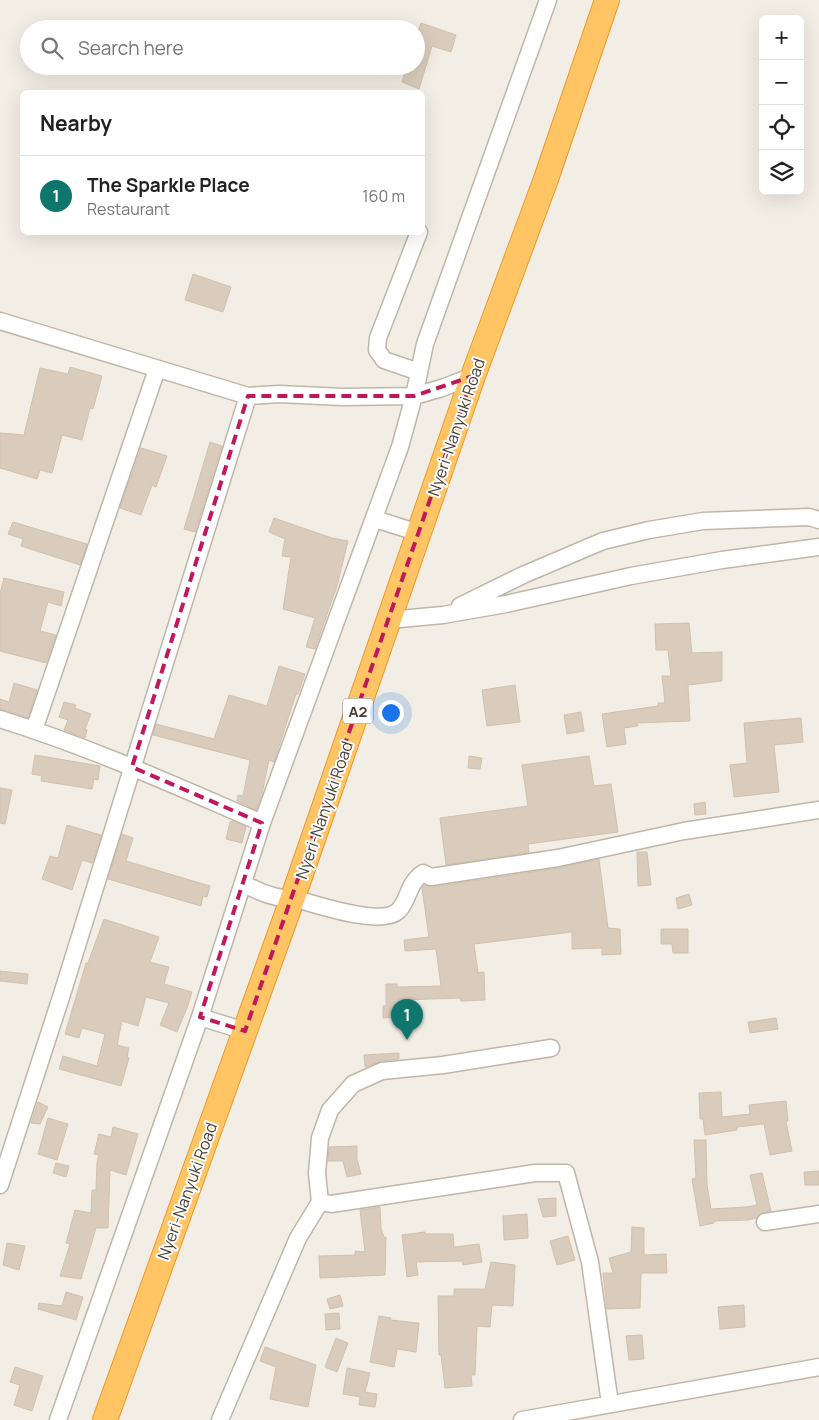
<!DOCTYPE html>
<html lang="en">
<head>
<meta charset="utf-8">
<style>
  :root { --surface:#fff; --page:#f2f2f2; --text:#222; --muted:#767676; --line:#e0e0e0; --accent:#0f766e }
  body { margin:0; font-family:Manrope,sans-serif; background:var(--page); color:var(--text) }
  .controls { position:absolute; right:15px; top:15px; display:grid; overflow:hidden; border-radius:8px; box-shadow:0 5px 20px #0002 }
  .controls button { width:45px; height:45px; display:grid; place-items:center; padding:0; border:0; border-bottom:1px solid var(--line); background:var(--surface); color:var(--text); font:25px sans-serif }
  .you { position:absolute; left:390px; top:712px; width:18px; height:18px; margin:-12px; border:4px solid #fff; border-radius:50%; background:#1a73e8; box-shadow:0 0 0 8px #1a73e833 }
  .badge { display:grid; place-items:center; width:32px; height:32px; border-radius:50%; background:var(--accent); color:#fff; font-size:16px; font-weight:700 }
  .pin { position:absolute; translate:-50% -41px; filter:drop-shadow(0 1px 2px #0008) }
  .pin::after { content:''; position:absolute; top:26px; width:18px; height:15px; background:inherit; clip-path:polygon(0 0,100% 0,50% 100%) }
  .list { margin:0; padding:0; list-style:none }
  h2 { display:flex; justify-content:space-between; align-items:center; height:65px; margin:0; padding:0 20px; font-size:21px }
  h2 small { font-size:16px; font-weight:400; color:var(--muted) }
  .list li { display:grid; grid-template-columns:32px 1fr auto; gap:15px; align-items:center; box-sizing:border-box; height:80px; padding:0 20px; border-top:1px solid var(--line) }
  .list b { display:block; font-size:19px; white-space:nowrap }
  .list p { margin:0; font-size:16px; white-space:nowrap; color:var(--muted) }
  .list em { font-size:16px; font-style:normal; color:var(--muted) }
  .icon { flex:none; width:28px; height:28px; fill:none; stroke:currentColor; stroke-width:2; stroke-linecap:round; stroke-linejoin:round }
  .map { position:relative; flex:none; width:819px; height:1420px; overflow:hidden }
  .search { position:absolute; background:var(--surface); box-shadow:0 5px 20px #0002; left:20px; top:20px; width:405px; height:55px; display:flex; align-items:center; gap:12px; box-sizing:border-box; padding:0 18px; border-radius:28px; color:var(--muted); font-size:19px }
  .panel { position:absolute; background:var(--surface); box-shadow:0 5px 20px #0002; left:20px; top:90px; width:405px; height:145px; border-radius:8px }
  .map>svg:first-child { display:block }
  .building { fill:#d9ccbc; stroke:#d1c1ac }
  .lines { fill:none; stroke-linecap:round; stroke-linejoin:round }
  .minor-casing { stroke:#bfb6a7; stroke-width:19 }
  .highway-casing { stroke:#e79a2b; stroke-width:26 }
  .minor { stroke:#fff; stroke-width:16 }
  .highway { stroke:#ffc564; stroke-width:24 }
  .marked { fill:none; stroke:#c2185b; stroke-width:4; stroke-dasharray:10 6; stroke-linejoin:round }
  .labels { text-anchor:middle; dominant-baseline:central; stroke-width:4; stroke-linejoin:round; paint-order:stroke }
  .shield { fill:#fff; stroke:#7e7871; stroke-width:1 }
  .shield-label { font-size:15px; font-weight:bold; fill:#463e34 }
  .street-label { font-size:16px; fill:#463e34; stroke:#fff }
</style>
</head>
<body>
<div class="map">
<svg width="819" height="1420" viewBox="0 0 819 1420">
  <rect width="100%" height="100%" fill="#f3eee5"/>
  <path class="building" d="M 421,23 L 456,35 L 451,52 L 432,46 L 419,89 L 402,82 L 407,66 L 416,66 L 416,37 Z
    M 193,274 L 231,287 L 223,312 L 185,300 Z
    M 70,367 L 102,376 L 93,409 L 90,408 L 82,440 L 62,435 L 52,473 L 40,470 L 37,479 L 0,468 L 0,433 L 24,435 L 40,368 L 68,374 Z
    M 210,442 L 222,446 L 195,532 L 184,529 Z
    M 141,448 L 167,456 L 156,487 L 152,485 L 141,515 L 120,508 Z
    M 274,518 L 332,538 L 348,541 L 337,586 L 315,649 L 306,647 L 315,618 L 283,609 L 291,557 L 282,556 L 285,539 L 269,532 Z
    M 13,522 L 87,544 L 80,565 L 21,546 L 23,539 L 8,534 Z
    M 4,578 L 64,592 L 61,606 L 48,602 L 40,631 L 56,635 L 46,663 L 0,651 L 0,593 Z
    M 689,623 L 692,653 L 722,652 L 722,681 L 688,685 L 690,721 L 637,723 L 638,726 L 624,728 L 626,744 L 607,747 L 602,714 L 658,706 L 658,703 L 665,703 L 662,676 L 671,676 L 668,650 L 656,650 L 655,624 Z
    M 279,666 L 305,674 L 298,694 L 296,694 L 274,762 L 269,760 L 262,794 L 256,810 L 237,801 L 238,795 L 243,796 L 250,760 L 153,735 L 156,724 L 214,739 L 229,695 L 267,706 Z
    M 14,683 L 37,690 L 28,718 L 0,709 L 0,699 L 9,702 Z
    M 515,685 L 520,722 L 487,726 L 482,690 Z
    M 64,702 L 76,705 L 75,708 L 91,714 L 85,729 L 87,730 L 85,738 L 64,730 L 68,720 L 59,717 Z
    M 581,712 L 584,731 L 567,734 L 564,715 Z
    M 801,718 L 803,742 L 774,745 L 779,792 L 734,797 L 730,765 L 747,763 L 744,723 Z
    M 35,755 L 100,766 L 98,780 L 94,779 L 92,789 L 41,781 L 42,776 L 32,774 Z
    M 469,756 L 482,758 L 480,769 L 468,768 Z
    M 589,756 L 594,786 L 611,784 L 618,832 L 528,844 L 529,852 L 446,865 L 440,818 L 528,806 L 522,765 Z
    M 0,788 L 12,790 L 5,824 L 0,823 Z
    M 705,802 L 706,814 L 695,815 L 694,804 Z
    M 233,821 L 246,827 L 242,843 L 226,839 L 230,822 Z
    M 67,825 L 101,835 L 92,863 L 82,860 L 72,890 L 42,879 L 50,856 L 58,858 Z
    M 122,834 L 133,838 L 126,861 L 210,886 L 207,897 L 203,896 L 201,906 L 108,879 Z
    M 637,852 L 647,852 L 651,885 L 638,886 Z
    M 599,859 L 608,928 L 620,929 L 621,954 L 602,955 L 602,948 L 572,949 L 572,932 L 474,944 L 478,973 L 484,972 L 485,1000 L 461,1001 L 460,998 L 402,1000 L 402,1017 L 383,1018 L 383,1006 L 386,1006 L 386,984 L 397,984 L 397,987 L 441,986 L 436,949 L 405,951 L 404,940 L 429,937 L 422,888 L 425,885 L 432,887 L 559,868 Z
    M 689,894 L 692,905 L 678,909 L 676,898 Z
    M 104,919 L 159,937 L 150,962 L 169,967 L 164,984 L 192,992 L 187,1008 L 177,1032 L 160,1025 L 169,1003 L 146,997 L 138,1026 L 122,1021 L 117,1045 L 129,1048 L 127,1057 L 129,1058 L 121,1086 L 59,1069 L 63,1056 L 97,1066 L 105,1034 L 82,1028 L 79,1038 L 65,1034 L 86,963 L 88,963 Z
    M 661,929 L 688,929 L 688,953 L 673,953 L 672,944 L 661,944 Z
    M 0,971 L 28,974 L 27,984 L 0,981 Z
    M 776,1018 L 778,1029 L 750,1033 L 748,1022 Z
    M 399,1053 L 399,1059 L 381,1061 L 365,1067 L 364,1055 Z
    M 721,1092 L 722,1117 L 750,1114 L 749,1105 L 786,1101 L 788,1121 L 786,1121 L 792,1151 L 770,1155 L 764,1124 L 737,1127 L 737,1130 L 705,1135 L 703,1119 L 700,1119 L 699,1093 Z
    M 38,1102 L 48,1107 L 40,1124 L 31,1123 Z
    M 48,1118 L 68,1124 L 57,1160 L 38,1154 Z
    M 113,1127 L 138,1134 L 126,1175 L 110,1170 L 108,1228 L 96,1228 L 81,1279 L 60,1276 L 70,1244 L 66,1243 L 75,1210 L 91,1213 L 92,1190 L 96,1190 L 97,1162 L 99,1155 L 94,1154 L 99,1134 L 111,1137 Z
    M 694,1140 L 706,1140 L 707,1185 L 711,1209 L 746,1207 L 757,1205 L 750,1175 L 762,1173 L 771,1211 L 763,1212 L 756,1218 L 748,1220 L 714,1221 L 714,1223 L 700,1226 L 692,1179 L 696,1178 Z
    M 357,1146 L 357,1159 L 361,1174 L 347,1177 L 343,1161 L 328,1161 L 329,1147 Z
    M 56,1163 L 69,1166 L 66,1177 L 53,1173 Z
    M 819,1171 L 819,1185 L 805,1185 L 804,1172 Z
    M 556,1198 L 556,1216 L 543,1217 L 538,1199 Z
    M 380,1207 L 381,1228 L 384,1237 L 386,1237 L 385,1275 L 320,1278 L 319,1256 L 355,1255 L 355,1251 L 365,1252 L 360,1210 Z
    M 527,1214 L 528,1238 L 504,1240 L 503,1216 Z
    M 632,1227 L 644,1228 L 644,1255 L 666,1254 L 667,1273 L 641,1273 L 640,1308 L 607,1309 L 603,1273 L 613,1273 L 609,1258 L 631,1252 Z
    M 425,1232 L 425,1234 L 453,1234 L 454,1247 L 479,1244 L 482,1262 L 463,1265 L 462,1261 L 416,1262 L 418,1275 L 407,1277 L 402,1235 Z
    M 568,1236 L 575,1260 L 557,1265 L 550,1241 Z
    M 7,1243 L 25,1246 L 19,1270 L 3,1265 Z
    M 491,1262 L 515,1265 L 513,1306 L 492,1305 L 490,1327 L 477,1326 L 475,1375 L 471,1375 L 472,1386 L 445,1388 L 441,1355 L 439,1355 L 438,1296 L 454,1296 L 454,1289 L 485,1289 Z
    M 66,1292 L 83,1297 L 76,1320 L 38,1309 L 39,1303 L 62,1306 Z
    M 340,1295 L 343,1306 L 330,1309 L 327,1299 Z
    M 744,1305 L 745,1327 L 720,1329 L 718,1307 Z
    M 339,1313 L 340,1329 L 326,1330 L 325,1314 Z
    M 379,1316 L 391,1318 L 390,1320 L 419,1323 L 416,1352 L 397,1349 L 394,1367 L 370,1362 Z
    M 641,1335 L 642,1335 L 644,1359 L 629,1360 L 626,1336 Z
    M 336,1338 L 348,1343 L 337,1372 L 325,1367 Z
    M 265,1347 L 316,1365 L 308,1407 L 270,1399 L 276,1367 L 260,1361 Z
    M 15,1367 L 43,1376 L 32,1411 L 14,1405 L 20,1385 L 10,1382 Z
    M 347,1368 L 370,1373 L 365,1392 L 377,1394 L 375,1407 L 359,1405 L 360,1397 L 343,1394 Z"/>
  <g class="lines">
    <g class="minor-casing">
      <path id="minor" d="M 0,321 L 248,396 L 279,394 L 343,397 L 414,396 L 442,388 L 473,376
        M 419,372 L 384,360 L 377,350 L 378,338 L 419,232
        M 375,519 L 419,533
        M 460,606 L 523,575 L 603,541 L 649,530 L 703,521 L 809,517 L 819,520
        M 389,620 L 443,615 L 506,604 L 631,576 L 722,560 L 819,547
        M 0,719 C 90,747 176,786 262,823
        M 34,730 L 157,369
        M 243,883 C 261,894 280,900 302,900
        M 293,898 C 314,904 381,927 398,911 C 409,901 407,884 423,873 L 431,877 L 558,858 L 684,831 L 819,810
        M 200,1017 L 245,1031
        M 0,1185 L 62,994 L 248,396
        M 320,1202 L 331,1204 L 535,1173 L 566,1173 L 590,1262 L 610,1404
        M 765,1222 L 819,1214
        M 58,1420 L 200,1017 L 262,823 L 400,447 L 414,396 L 425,344 L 548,0
        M 220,1420 L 298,1238 L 320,1202 L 317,1173 L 320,1138 L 330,1110 L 353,1084 L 382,1071 L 443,1065 L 551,1048
        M 522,1420 L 819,1367"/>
    </g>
    <g class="highway-casing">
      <path id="highway" d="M 105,1420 L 292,900 L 473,376 L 546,179 L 607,0"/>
    </g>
    <use href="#minor" class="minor"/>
    <use href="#highway" class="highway"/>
  </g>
  <path class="marked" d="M 473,376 L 245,1031 L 200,1017 L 262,823 L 132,767 L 248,396 L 414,396 Z"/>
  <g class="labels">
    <rect class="shield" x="343" y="698.5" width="30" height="25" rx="4"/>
    <g class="shield-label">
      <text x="358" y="711">A2</text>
    </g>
    <g class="street-label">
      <text transform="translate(456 427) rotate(-71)">Nyeri-Nanyuki Road</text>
      <text transform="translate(324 810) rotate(-71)">Nyeri-Nanyuki Road</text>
      <text transform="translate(187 1191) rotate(-70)">Nyeri-Nanyuki Road</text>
    </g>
  </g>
</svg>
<div class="controls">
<button>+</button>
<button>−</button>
<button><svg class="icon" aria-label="locate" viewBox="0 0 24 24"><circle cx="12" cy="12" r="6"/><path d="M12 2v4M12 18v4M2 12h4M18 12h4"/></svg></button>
<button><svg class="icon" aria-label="layers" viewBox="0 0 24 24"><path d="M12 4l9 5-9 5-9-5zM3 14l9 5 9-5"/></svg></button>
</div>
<div class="you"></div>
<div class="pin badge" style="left:407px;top:1040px">1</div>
<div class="search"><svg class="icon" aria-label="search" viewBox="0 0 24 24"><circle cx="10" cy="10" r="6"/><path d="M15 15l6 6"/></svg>Search here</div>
<section class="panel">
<h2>Nearby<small></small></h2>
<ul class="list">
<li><span class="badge">1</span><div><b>The Sparkle Place</b><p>Restaurant</p></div><em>160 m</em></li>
</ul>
</section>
</div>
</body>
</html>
